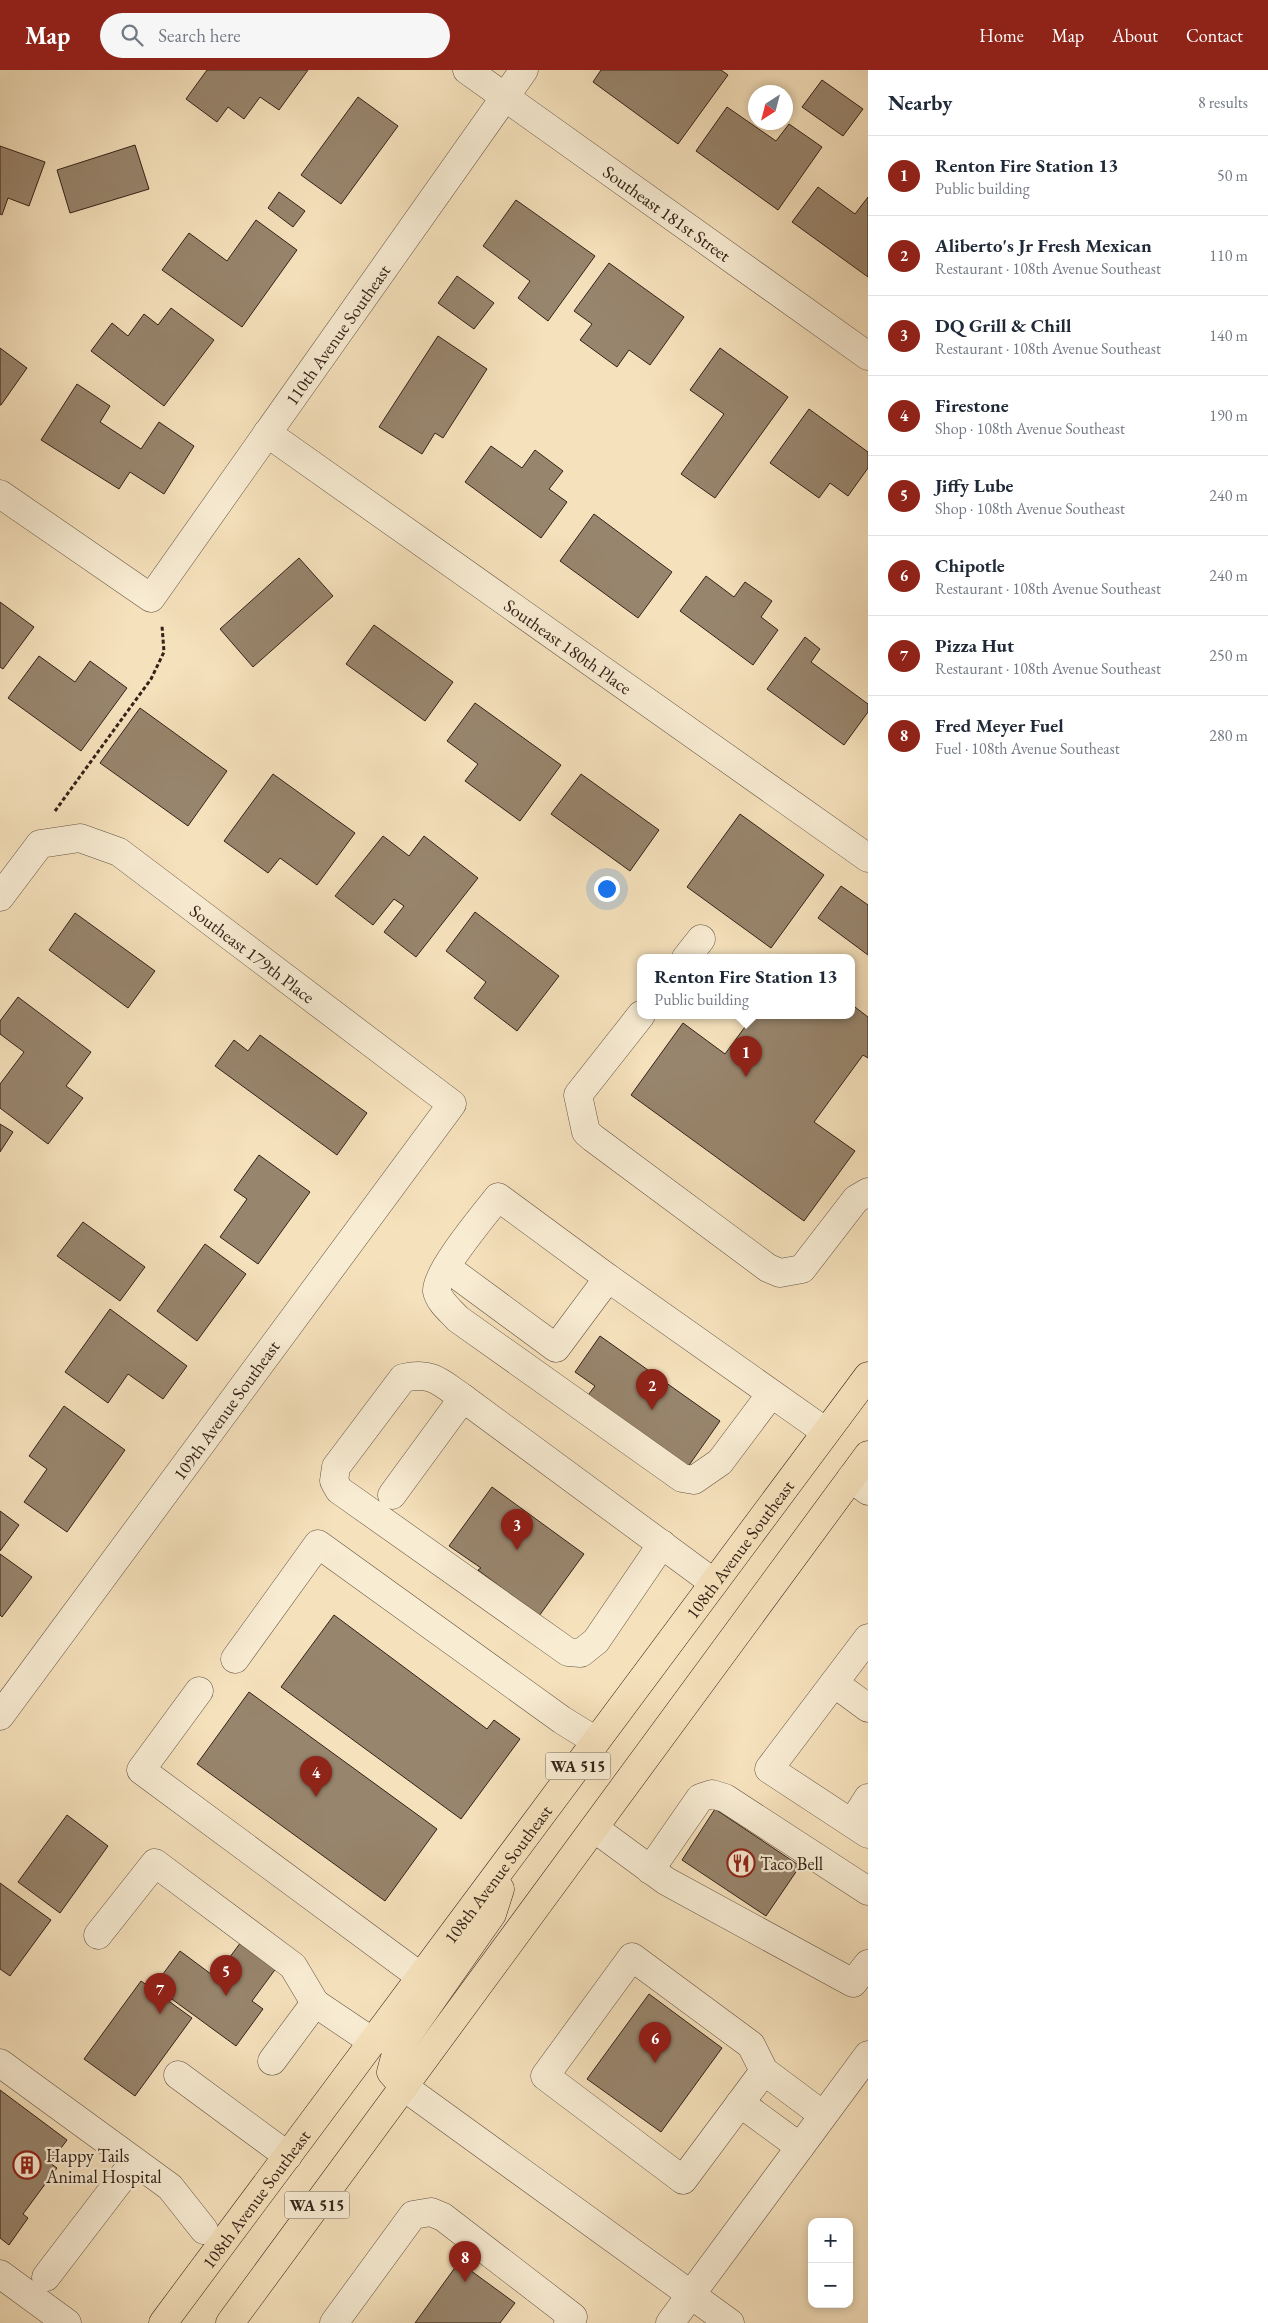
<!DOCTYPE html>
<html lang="en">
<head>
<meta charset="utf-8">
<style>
  :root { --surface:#fff; --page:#f6f6f7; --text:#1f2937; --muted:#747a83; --line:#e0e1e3; --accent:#8f2418 }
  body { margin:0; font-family:"EB Garamond",serif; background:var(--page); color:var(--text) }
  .controls { position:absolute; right:15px; bottom:15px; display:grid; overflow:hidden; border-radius:10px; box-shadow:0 2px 8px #0003 }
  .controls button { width:45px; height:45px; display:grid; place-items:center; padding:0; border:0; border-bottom:1px solid var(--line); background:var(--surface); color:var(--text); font:25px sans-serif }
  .compass { position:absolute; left:748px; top:15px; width:45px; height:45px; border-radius:50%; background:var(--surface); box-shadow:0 2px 8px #0003; rotate:216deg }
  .you { position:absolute; left:606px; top:818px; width:18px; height:18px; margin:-12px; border:4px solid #fff; border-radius:50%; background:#1a73e8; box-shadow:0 0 0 8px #1a73e833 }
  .badge { display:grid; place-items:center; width:32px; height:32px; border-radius:50%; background:var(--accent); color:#fff; font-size:16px; font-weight:700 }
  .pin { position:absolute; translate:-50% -41px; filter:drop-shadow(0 1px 2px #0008) }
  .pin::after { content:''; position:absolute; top:26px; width:18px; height:15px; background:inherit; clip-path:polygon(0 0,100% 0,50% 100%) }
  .popup { position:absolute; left:637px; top:884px; width:218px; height:65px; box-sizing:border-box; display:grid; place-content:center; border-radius:10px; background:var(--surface); filter:drop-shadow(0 1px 4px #0005); font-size:16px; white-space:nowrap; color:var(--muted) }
  .popup b { font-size:19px; color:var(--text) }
  .popup::after { content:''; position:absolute; left:50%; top:100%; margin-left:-10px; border:10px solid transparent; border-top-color:var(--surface) }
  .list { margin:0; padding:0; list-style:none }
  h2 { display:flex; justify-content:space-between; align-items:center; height:65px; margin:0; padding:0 20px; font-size:21px }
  h2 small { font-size:16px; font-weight:400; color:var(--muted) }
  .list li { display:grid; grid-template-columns:32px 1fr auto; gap:15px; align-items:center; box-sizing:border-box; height:80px; padding:0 20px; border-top:1px solid var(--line) }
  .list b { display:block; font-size:19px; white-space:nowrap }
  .list p { margin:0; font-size:16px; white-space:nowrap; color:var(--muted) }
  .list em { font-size:16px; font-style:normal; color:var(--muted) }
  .icon { flex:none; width:28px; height:28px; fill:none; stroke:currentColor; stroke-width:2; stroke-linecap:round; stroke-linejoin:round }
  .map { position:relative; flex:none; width:868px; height:2253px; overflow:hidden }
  header { display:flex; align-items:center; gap:30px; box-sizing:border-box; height:70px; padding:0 25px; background:var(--accent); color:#fff }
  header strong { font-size:24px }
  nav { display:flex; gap:28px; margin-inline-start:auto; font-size:18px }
  .search { width:350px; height:45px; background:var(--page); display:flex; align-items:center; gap:12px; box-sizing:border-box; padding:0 18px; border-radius:28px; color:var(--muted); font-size:19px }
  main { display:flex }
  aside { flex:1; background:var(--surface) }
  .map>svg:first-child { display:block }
  .building { fill:#98856d; stroke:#342218 }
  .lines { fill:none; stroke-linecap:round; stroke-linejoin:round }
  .minor-casing { stroke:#645241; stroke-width:29 }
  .major-casing { stroke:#342218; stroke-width:29 }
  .path { stroke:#342218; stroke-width:3; stroke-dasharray:4 2.5; stroke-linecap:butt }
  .minor { stroke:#f8ecd3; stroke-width:28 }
  .major { stroke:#f5e1bc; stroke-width:28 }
  .labels { text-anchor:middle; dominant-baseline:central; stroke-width:4.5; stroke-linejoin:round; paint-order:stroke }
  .shield { fill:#f8ecd3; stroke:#6f5f50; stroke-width:1 }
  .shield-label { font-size:16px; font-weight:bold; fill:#342218 }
  .street-label { font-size:18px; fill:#342218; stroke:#f8ecd3 }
  .poi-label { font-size:18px; fill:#342218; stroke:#f8ecd3; text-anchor:start }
</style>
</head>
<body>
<header>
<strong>Map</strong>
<div class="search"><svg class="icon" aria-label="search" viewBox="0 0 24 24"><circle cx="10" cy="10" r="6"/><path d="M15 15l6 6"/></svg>Search here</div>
<nav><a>Home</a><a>Map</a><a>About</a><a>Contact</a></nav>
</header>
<main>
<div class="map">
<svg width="868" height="2253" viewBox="0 0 868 2253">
  <rect width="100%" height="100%" fill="#f5e1bc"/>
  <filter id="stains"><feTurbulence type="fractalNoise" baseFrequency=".004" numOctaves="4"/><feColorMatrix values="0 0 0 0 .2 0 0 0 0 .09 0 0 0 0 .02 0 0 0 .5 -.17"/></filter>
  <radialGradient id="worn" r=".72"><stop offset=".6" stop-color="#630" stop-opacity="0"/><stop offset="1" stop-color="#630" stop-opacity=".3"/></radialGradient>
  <path class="building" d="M 207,0 L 308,0 L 279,40 L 260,27 L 244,49 L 228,37 L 217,52 L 186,29 Z
    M 601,0 L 721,0 L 728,5 L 678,74 L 593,12 Z
    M 822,10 L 863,39 L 843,66 L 802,37 Z
    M 358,27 L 398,56 L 341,134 L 301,105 Z
    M 727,37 L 776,71 L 789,54 L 822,77 L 778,140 L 696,81 Z
    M 135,75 L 149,119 L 70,143 L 57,100 Z
    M 0,76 L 45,92 L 29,136 L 8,128 L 2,145 L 0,144 Z
    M 818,117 L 855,144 L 868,127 L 868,207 L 792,152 Z
    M 279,122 L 305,141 L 293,157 L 268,138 Z
    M 516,130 L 595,186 L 548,251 L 518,228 L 530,211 L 483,176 Z
    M 256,150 L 297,180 L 242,257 L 162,200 L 189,163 L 227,191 Z
    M 609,193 L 684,247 L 650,295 L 629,280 L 617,297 L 580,270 L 592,254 L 574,241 Z
    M 457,206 L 494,233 L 474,259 L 438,233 Z
    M 171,238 L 214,270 L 164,336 L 91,281 L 112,253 L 128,266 L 144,244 L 158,255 Z
    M 438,266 L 487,299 L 443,368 L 435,363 L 422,384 L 379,357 Z
    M 0,278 L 27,298 L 1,335 L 0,335 Z
    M 720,278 L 788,327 L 715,428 L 681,404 L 724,344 L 690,320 Z
    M 77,314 L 110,336 L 100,352 L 141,379 L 159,352 L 194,376 L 164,424 L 130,402 L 119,419 L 41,370 Z
    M 809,339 L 868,382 L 868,398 L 848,426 L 830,413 L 819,428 L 770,393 Z
    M 491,376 L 522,398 L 535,380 L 563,401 L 549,419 L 567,432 L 541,468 L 465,412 Z
    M 594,444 L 672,502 L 638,548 L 560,491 Z
    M 299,488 L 333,526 L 253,597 L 220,559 Z
    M 706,506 L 734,527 L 745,512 L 772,531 L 761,547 L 778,560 L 753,595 L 680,541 Z
    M 0,532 L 34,557 L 3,599 L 0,597 Z
    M 374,555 L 453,612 L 425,651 L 346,594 Z
    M 805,567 L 820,579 L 811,592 L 868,634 L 868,642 L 844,675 L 767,619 Z
    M 39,586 L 75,612 L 90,591 L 127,618 L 81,681 L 8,628 Z
    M 475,633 L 561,695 L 520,751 L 465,711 L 478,694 L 447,671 Z
    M 140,638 L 227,701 L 188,756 L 100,693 Z
    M 273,704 L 355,763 L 317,815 L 280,788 L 268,803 L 224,771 Z
    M 581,704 L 659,760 L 630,801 L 551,744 Z
    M 740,744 L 824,805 L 771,878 L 687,817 Z
    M 383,766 L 409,786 L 424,766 L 478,808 L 416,887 L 384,862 L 404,836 L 394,829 L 373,855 L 335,826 Z
    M 841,816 L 868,835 L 868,885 L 818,848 Z
    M 475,842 L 559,906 L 517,961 L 474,928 L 486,912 L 446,881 Z
    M 75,843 L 155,901 L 128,938 L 49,880 Z
    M 18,927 L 91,982 L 66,1016 L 83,1028 L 48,1074 L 0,1038 L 0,1014 L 24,982 L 0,964 L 0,951 Z
    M 851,934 L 868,947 L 868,988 L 863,985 L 814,1052 L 855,1081 L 804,1151 L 631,1025 L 683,953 L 725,984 L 753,946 L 851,946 Z
    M 260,965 L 367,1043 L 337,1085 L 215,996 L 234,970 L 248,981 Z
    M 0,1054 L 13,1062 L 0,1082 Z
    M 259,1085 L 310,1122 L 258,1194 L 220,1167 L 247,1129 L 234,1120 Z
    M 83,1152 L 145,1197 L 120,1231 L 57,1186 Z
    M 205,1174 L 246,1204 L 197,1271 L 157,1241 Z
    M 110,1239 L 187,1296 L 163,1329 L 128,1304 L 108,1333 L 65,1302 Z
    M 600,1266 L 720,1351 L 685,1401 L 585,1329 L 595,1316 L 575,1302 Z
    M 64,1336 L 125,1380 L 67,1462 L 24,1432 L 47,1399 L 29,1386 Z
    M 492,1417 L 584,1484 L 539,1546 L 478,1500 L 481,1498 L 449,1476 Z
    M 0,1441 L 19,1455 L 0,1481 Z
    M 0,1484 L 32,1507 L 2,1547 L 0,1545 Z
    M 334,1545 L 487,1659 L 494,1650 L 520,1669 L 461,1749 L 281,1617 Z
    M 249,1622 L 437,1759 L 385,1831 L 197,1694 Z
    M 715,1739 L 800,1796 L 766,1846 L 682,1790 Z
    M 67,1745 L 108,1776 L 60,1843 L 18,1812 Z
    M 0,1813 L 51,1850 L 10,1906 L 0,1899 Z
    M 241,1872 L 277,1897 L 252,1931 L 263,1939 L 236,1976 L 154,1916 L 180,1881 L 215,1907 Z
    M 141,1911 L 192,1948 L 135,2026 L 84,1989 Z
    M 649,1924 L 722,1978 L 661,2062 L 587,2009 Z
    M 0,2020 L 67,2070 L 50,2093 L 57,2098 L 23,2144 L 28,2148 L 9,2175 L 0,2168 Z
    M 459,2192 L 515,2233 L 500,2253 L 415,2253 Z"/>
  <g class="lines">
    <g class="minor-casing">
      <g id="minor">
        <path id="s1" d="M 467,0 L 868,286"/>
        <path id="s2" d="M 267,363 L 868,788"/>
        <path id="s3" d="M 0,424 L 151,528 L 524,0"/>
        <path id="s4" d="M 0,827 L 40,774 L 80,768 L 119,782 L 452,1034 L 0,1646"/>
        <path d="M 686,888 L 701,869"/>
        <path d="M 641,945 L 578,1025 L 586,1062 L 593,1068 L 768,1198 L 780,1203 L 802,1199 L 856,1129 L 868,1122"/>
        <path d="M 446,1197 L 556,1278 L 608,1208 L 498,1127 C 485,1144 435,1203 437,1221 C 439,1232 451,1241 458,1249 L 682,1408 L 694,1410 L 720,1392 L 771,1324"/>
        <path d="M 608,1208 L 826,1362"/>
        <path d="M 463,1328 C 441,1313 433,1301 403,1308 L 336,1397 L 334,1411 L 339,1420 L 568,1582 L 581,1583 L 596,1571 L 662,1474"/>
        <path d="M 851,1408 L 868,1421"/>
        <path d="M 392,1425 L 463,1328 L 714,1513"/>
        <path d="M 868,1568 L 769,1699 L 868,1764"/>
        <path d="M 235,1589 L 318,1474 L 562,1650 L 596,1671"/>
        <path d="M 834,1613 L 868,1638"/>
        <path d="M 199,1621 L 141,1700 L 421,1907"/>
        <path d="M 852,1753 L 868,1728"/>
        <path d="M 594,1758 L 666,1811 L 853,1913 L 868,1894"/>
        <path d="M 650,1800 L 700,1728 L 712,1724 L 725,1728 L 868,1821"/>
        <path d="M 98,1865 L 155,1793 L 293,1896 L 315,1933 L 373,1972"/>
        <path d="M 272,1991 L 315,1933"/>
        <path d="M 0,1993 L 170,2117 L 204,2160"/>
        <path d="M 764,2001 L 683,2110 L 545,2006 L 632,1887 L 751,1975 L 764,2001 L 823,2045"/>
        <path d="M 178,2005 L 288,2086"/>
        <path d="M 404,2017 L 730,2253"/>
        <path d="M 740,2033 L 800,2077"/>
        <path d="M 0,2204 L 67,2253"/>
        <path d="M 46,2207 L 134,2092"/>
        <path d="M 334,2253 L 413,2145 L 431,2142 L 443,2147 L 573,2247 L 568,2253"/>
        <path d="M 670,2253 L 868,1985"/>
      </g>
    </g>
    <g class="major-casing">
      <g id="major">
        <path d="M 404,2017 L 391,2002 L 397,1980 L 492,1844 L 500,1819"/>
        <path id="s5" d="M 163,2253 L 868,1306"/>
        <path d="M 230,2253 L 868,1385"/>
      </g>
    </g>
    <path class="path" d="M 55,741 L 151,609 L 164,582 L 162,556"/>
    <use href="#minor" class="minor"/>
    <use href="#major" class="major"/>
  </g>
  <defs>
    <g id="restaurant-ring" transform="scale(1.4375)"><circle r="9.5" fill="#f8ecd3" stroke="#8f2418" stroke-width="1.5"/><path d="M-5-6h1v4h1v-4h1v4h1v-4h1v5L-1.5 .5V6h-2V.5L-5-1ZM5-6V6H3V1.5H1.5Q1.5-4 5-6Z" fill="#8f2418"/></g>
    <g id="building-ring" transform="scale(1.4375)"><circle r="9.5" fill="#f8ecd3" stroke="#8f2418" stroke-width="1.5"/><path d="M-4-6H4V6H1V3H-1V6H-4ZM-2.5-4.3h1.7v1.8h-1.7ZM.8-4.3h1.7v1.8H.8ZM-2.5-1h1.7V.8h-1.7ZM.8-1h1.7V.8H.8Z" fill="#8f2418"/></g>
  </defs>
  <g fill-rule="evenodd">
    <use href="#restaurant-ring" x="741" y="1793"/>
    <use href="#building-ring" x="27" y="2095"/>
  </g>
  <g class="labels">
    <g class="shield">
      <rect x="545.5" y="1682.5" width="65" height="27" rx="4"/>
      <rect x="284.5" y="2121.5" width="65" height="27" rx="4"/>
    </g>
    <g class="shield-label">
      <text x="578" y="1696">WA 515</text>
      <text x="317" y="2135">WA 515</text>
    </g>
    <g class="street-label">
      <text stroke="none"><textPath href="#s1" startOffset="246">Southeast 181st Street</textPath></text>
      <text stroke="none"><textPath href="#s3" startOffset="506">110th Avenue Southeast</textPath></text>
      <text stroke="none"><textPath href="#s2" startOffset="369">Southeast 180th Place</textPath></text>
      <text stroke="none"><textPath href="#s4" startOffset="316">Southeast 179th Place</textPath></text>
      <text transform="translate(226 1340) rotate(-54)">109th Avenue Southeast</text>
      <text stroke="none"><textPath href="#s5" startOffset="965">108th Avenue Southeast</textPath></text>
      <text stroke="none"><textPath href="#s5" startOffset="560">108th Avenue Southeast</textPath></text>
      <text stroke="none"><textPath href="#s5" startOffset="155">108th Avenue Southeast</textPath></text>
    </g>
    <g class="poi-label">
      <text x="760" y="1793">Taco Bell</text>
      <text x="46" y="2085">Happy Tails<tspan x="46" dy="21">Animal Hospital</tspan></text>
    </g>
  </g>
  <rect width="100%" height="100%" filter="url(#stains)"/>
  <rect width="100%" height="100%" fill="url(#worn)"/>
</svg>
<div class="controls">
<button>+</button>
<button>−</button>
</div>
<svg class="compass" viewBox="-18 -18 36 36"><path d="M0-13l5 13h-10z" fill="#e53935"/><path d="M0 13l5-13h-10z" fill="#747a83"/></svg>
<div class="you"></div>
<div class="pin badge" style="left:746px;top:1007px">1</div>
<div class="popup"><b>Renton Fire Station 13</b>Public building</div>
<div class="pin badge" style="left:652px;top:1340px">2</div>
<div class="pin badge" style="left:517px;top:1480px">3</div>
<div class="pin badge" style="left:316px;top:1727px">4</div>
<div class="pin badge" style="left:226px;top:1926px">5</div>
<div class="pin badge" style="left:655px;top:1993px">6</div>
<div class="pin badge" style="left:160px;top:1944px">7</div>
<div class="pin badge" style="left:465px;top:2212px">8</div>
</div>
<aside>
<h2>Nearby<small>8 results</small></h2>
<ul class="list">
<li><span class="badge">1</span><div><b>Renton Fire Station 13</b><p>Public building</p></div><em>50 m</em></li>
<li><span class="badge">2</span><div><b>Aliberto's Jr Fresh Mexican</b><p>Restaurant · 108th Avenue Southeast</p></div><em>110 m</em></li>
<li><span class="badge">3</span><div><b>DQ Grill &amp; Chill</b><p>Restaurant · 108th Avenue Southeast</p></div><em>140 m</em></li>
<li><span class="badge">4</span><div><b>Firestone</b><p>Shop · 108th Avenue Southeast</p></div><em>190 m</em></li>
<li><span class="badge">5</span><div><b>Jiffy Lube</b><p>Shop · 108th Avenue Southeast</p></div><em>240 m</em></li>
<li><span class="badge">6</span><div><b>Chipotle</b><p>Restaurant · 108th Avenue Southeast</p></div><em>240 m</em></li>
<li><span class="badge">7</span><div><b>Pizza Hut</b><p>Restaurant · 108th Avenue Southeast</p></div><em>250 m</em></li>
<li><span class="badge">8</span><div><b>Fred Meyer Fuel</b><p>Fuel · 108th Avenue Southeast</p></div><em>280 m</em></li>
</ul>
</aside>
</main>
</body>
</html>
